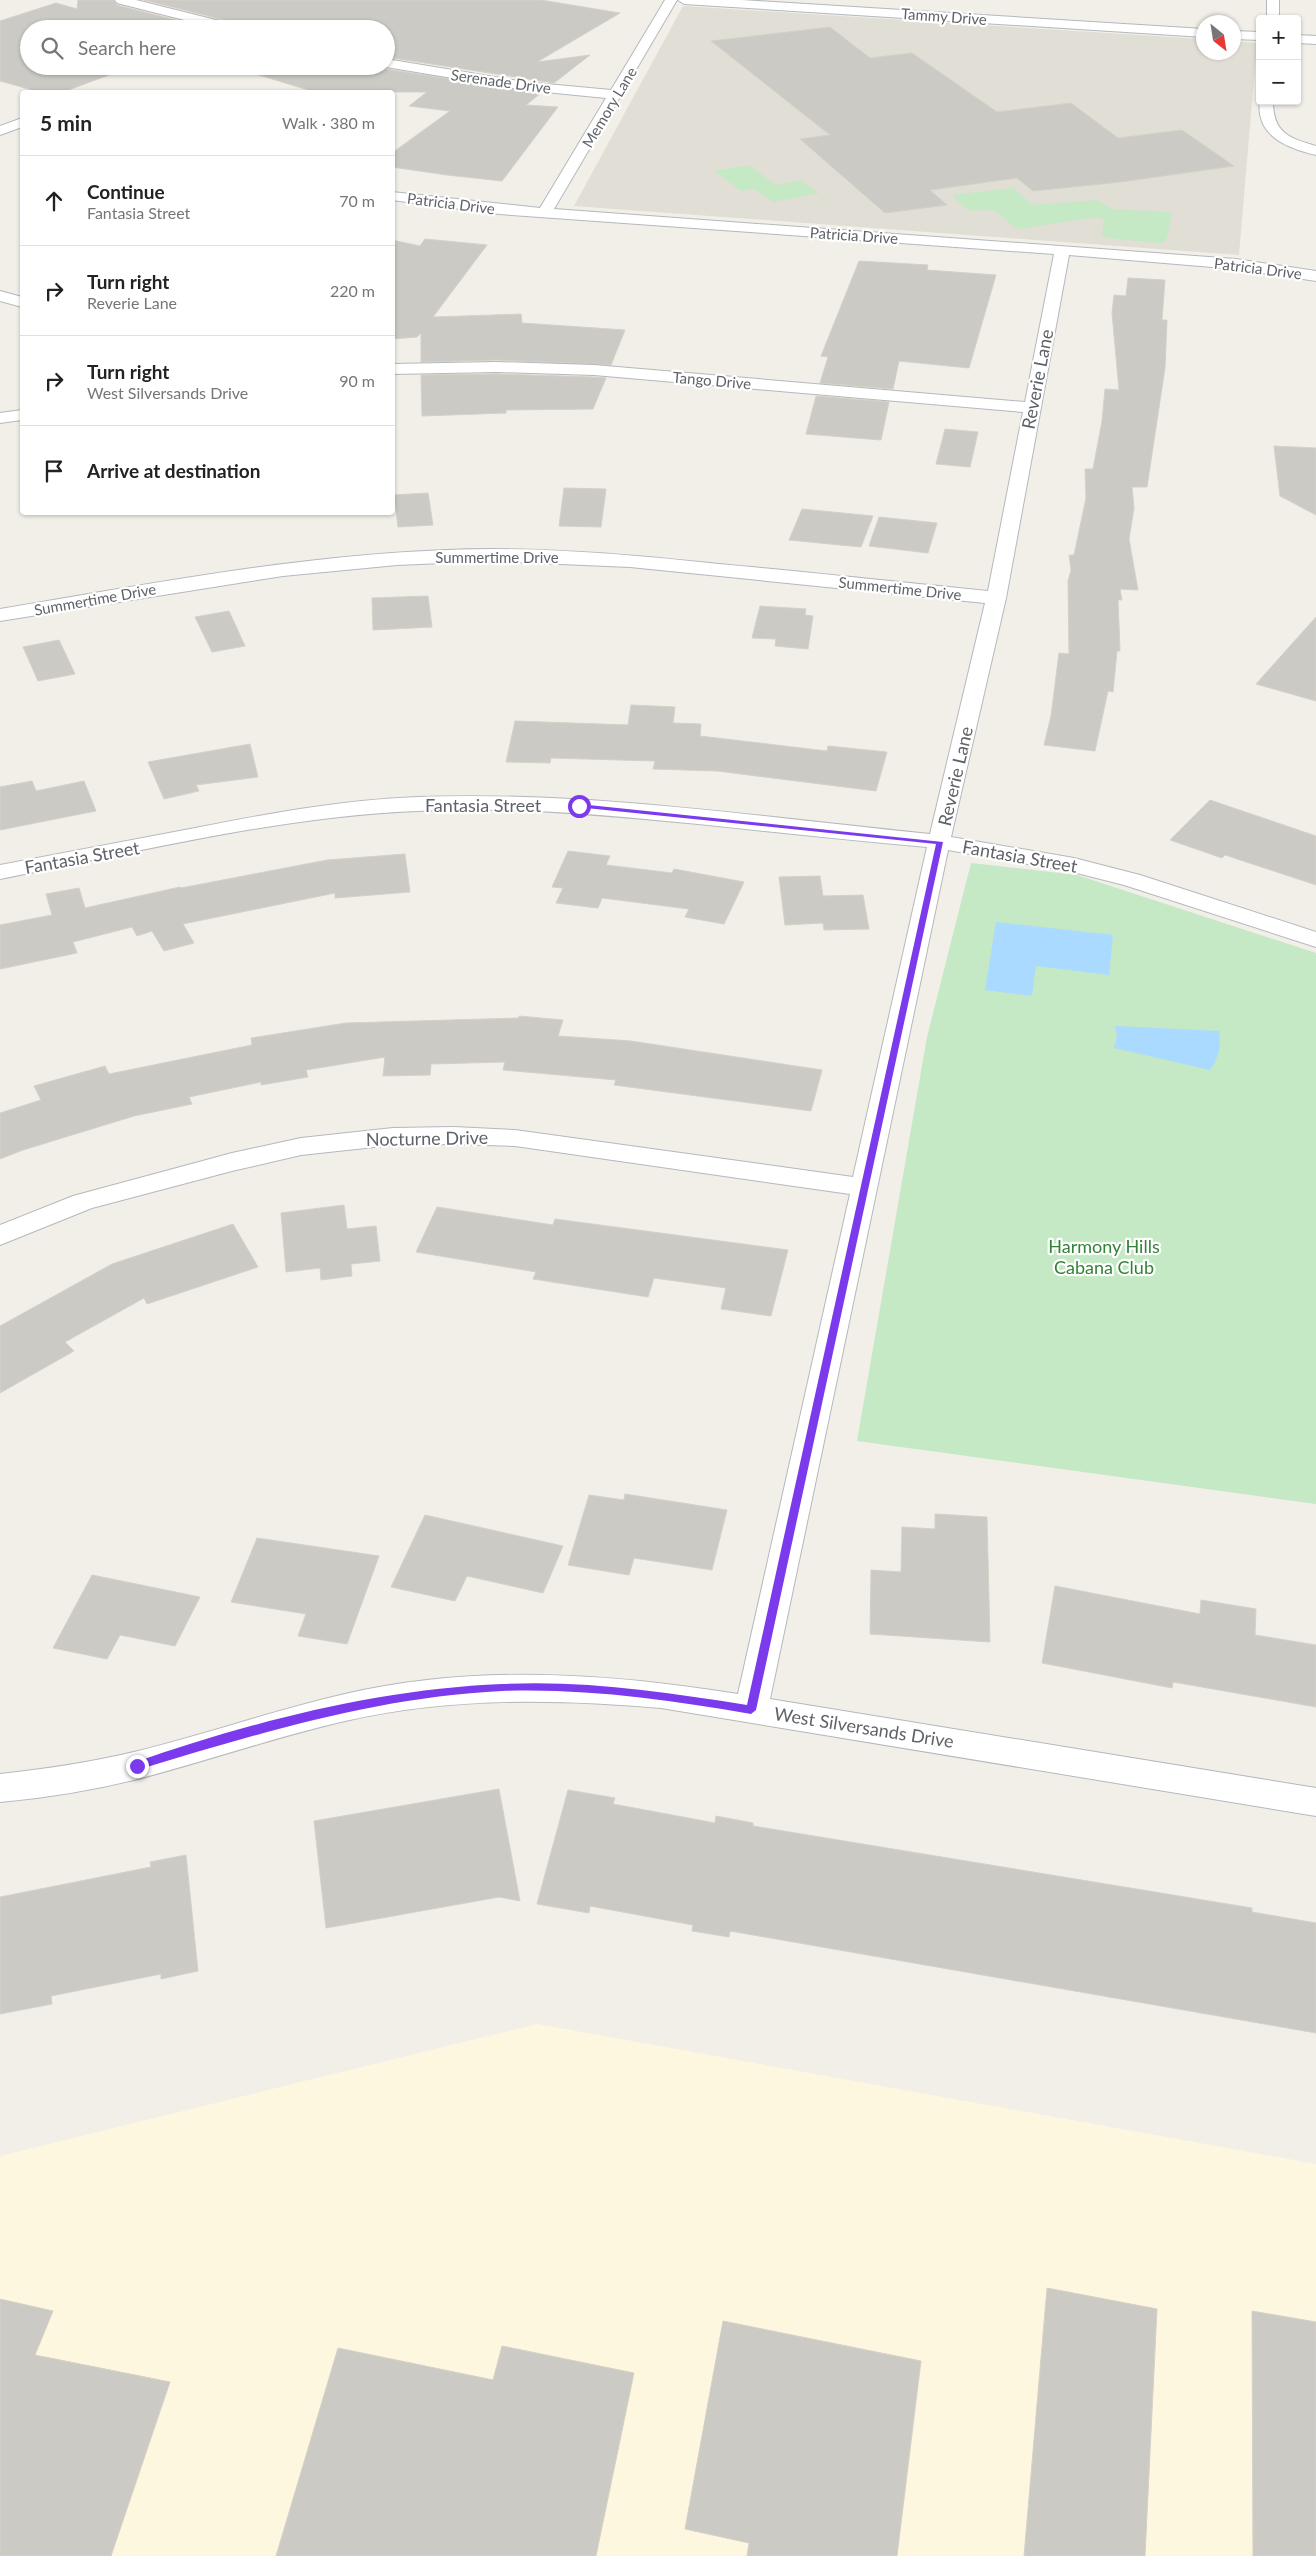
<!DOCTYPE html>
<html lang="en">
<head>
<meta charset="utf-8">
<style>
  :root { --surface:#fff; --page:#f6f6f6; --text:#222; --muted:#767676; --line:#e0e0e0 }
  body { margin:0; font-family:Lato,sans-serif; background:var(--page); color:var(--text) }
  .controls { position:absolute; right:15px; top:15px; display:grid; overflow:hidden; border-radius:5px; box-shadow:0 1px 4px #0004 }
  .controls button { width:45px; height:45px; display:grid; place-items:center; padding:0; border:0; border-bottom:1px solid var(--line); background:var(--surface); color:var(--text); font:25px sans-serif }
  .compass { position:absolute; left:1196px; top:15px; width:45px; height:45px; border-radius:50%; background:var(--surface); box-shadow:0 1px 4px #0004; rotate:150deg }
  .stop { position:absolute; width:15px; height:15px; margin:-11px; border:4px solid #7c3aed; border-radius:50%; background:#fff }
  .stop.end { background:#7c3aed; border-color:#fff; box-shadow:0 1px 5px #0008 }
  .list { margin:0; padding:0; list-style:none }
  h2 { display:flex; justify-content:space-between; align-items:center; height:65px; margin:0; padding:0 20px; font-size:21px }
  h2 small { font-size:16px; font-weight:400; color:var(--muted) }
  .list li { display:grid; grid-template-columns:32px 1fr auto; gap:15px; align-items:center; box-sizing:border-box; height:90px; padding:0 20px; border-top:1px solid var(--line) }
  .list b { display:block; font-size:19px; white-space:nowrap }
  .list p { margin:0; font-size:16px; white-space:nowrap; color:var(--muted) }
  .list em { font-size:16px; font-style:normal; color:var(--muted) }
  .icon { flex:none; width:28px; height:28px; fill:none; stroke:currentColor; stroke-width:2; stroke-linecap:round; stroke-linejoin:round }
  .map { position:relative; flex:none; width:1316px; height:2556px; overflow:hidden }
  .search { position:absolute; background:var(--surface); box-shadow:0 1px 4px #0004; left:20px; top:20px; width:375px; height:55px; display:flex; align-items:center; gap:12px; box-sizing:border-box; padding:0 18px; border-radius:28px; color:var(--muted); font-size:19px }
  .panel { position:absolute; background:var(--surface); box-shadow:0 1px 4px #0004; left:20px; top:90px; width:375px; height:425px; border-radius:5px }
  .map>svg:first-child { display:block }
  .commercial { fill:#fef7e0 }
  .education { fill:#e1ded6 }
  .green { fill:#c5e8c5 }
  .water { fill:#aadaff }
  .building { fill:#cccac5; stroke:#d6d1c6 }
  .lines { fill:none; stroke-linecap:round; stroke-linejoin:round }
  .street-casing { stroke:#b5b8bc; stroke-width:2 }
  .street { fill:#fff; fill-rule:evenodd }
  .route { fill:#7c3aed }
  .labels { text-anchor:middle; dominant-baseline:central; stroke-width:4.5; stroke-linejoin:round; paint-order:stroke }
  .far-street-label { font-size:15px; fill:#5f6368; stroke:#fff }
  .street-label { font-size:18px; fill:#5f6368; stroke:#fff }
  .park-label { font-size:18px; fill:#348238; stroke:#fff }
</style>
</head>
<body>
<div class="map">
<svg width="1316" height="2556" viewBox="0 0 1316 2556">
  <rect width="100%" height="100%" fill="#f1efe8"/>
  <path class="commercial" d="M 537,2024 L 1316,2164 L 1316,2556 L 0,2556 L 0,2156 Z"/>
  <path class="education" d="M 683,6 L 1203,39 L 1204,52 L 1234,52 L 1234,41 L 1257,43 L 1239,255 L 574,206 Z"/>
  <path class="green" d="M 748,165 L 777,185 L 800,180 L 819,193 L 773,202 L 754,189 L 742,191 L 713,171 Z
    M 1013,188 L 1033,205 L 1097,200 L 1113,209 L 1168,212 L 1172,215 L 1166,241 L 1159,243 L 1107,238 L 1102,236 L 1104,220 L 1097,217 L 1019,229 L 1013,226 L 997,212 C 972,206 974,220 952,195 Z
    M 971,863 L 1077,875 L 1316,953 L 1316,1504 L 857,1441 L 927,1037 Z"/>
  <path class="water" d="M 996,922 L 1113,935 L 1109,975 L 1036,966 L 1032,996 L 985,990 Z
    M 1115,1026 L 1219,1031 C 1221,1046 1219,1058 1210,1070 L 1114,1048 L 1117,1036 Z"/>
  <path class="building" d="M 78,0 L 113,0 L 117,5 L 211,29 L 29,29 L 29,66 L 133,66 L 63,92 L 40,92 L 0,81 L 0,21 L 56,3 L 77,9 Z
    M 144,0 L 541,0 L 620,13 L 537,62 L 590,55 L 554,83 L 386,57 L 386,29 L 244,29 L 240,24 Z
    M 830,27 L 870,58 L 912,53 L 997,112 L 1071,103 L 1118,138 L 1182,130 L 1234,166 L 1121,182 L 1033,191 L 1017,178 L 930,190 L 947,205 L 885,213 L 800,139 L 830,135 L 711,41 Z
    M 229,66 L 381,66 L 386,69 L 541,93 L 526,105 L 558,107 L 502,181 L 447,175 L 392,167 L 392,153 L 450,111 L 409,106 L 427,92 L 315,92 Z
    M 425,239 L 487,245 L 433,317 L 521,314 L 522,323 L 625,330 L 611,365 L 496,360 L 421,362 L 421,333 L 417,337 L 392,339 L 392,240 L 420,246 Z
    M 859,261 L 928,265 L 927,270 L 996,275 L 969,368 L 899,361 L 893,389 L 820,383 L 828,357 L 821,356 Z
    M 1128,278 L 1165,280 L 1162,320 L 1167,320 L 1165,368 L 1147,487 L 1132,487 L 1134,508 L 1129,539 L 1138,590 L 1120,589 L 1122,600 L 1118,600 L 1120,651 L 1117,651 L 1113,692 L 1108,691 L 1095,751 L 1044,745 L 1051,716 L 1059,653 L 1069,654 L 1068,581 L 1071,570 L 1069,555 L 1074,555 L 1086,498 L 1085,469 L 1093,469 L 1102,421 L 1105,389 L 1119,390 L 1112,313 L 1114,295 L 1126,296 Z
    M 496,374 L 594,377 L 606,378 L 593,409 L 506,410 L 506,413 L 422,416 L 421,375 Z
    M 816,396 L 889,402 L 881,440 L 806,434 Z
    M 945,429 L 978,432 L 970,467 L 936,464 Z
    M 1274,446 L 1316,448 L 1316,515 L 1280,496 Z
    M 564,488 L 606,489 L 601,527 L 559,526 Z
    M 428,493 L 433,525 L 398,527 L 394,495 Z
    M 802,509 L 873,516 L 861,547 L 789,540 Z
    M 879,517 L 937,523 L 928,553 L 869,546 Z
    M 428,596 L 432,627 L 373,630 L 372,598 Z
    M 760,606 L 806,609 L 805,615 L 813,616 L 808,649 L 775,646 L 776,639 L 752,638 Z
    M 229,611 L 245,646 L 212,652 L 195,617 Z
    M 1316,617 L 1316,701 L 1256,684 Z
    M 59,640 L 75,674 L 38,681 L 23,647 Z
    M 631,705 L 675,707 L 673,723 L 701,724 L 700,736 L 827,751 L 828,746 L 887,752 L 876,791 L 717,771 L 653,769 L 655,761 L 551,758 L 550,763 L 506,762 L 515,721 L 628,725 Z
    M 250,744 L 258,777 L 196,785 L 199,791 L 164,799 L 148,762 Z
    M 32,781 L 36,791 L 84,781 L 96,811 L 0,830 L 0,787 Z
    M 1210,800 L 1316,836 L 1316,885 L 1225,855 L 1222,858 L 1170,840 Z
    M 568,851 L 610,856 L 606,865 L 672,873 L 674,869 L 744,882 L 724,924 L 685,917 L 689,909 L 602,898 L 598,908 L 556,903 L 563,888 L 552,887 Z
    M 405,854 L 410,892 L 335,898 L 335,893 L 183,924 L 194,943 L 164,951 L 152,931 L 137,936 L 132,927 L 73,942 L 77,953 L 0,969 L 0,925 L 52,915 L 46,894 L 79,888 L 85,908 L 180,887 L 181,888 L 327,860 Z
    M 820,876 L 823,896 L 863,895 L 869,929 L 824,930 L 823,923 L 785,925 L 779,877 Z
    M 519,1016 L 563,1020 L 558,1036 L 631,1041 L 822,1070 L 811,1111 L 614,1085 L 616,1080 L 503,1070 L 505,1062 L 431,1064 L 430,1075 L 383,1076 L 385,1057 L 306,1070 L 308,1077 L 261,1085 L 261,1082 L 189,1097 L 192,1104 L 134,1116 L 23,1150 L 0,1159 L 0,1113 L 41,1100 L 34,1086 L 105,1066 L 109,1074 L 252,1045 L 251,1038 L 346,1023 L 519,1018 Z
    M 344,1205 L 347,1229 L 376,1226 L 380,1261 L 351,1264 L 352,1276 L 321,1280 L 320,1268 L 286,1272 L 281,1213 Z
    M 437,1207 L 553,1225 L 555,1219 L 788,1250 L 771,1316 L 721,1309 L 726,1288 L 654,1278 L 648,1297 L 533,1279 L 536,1272 L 416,1252 Z
    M 233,1224 L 258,1267 L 147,1304 L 144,1298 L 65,1342 L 74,1351 L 0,1393 L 0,1326 L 112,1264 Z
    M 625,1494 L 727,1510 L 712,1570 L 634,1558 L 629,1575 L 568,1565 L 589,1495 L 624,1500 Z
    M 935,1514 L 987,1517 L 990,1642 L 870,1634 L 871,1570 L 901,1572 L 902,1527 L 935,1529 Z
    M 425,1515 L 563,1546 L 543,1593 L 467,1576 L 455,1601 L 391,1587 Z
    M 257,1538 L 379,1556 L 347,1644 L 298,1636 L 306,1614 L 231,1602 Z
    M 92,1575 L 200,1597 L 175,1646 L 120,1635 L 107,1659 L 53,1648 Z
    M 1055,1586 L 1200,1614 L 1201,1600 L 1256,1609 L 1255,1635 L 1316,1645 L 1316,1707 L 1173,1682 L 1172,1688 L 1042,1663 Z
    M 499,1789 L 520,1901 L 499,1897 L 326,1928 L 314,1821 Z
    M 568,1790 L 615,1798 L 613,1804 L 715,1823 L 716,1816 L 753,1823 L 753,1826 L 1252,1908 L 1252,1912 L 1316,1923 L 1316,2033 L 730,1931 L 729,1937 L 692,1931 L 693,1925 L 590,1906 L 589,1913 L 537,1904 Z
    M 186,1855 L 198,1971 L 161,1979 L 161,1974 L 51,1996 L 52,2004 L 0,2014 L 0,1897 L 151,1867 L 150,1862 Z
    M 1047,2288 L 1157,2309 L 1145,2556 L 1024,2556 Z
    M 0,2299 L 53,2311 L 35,2355 L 170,2382 L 111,2556 L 0,2556 Z
    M 1252,2311 L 1316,2322 L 1316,2556 L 1253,2556 Z
    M 723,2321 L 921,2361 L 897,2556 L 747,2556 L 749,2543 L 685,2529 Z
    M 502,2346 L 634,2373 L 596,2556 L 276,2556 L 338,2348 L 493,2380 Z"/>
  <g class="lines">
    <g class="street-casing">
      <path id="street" d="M 115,0 L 136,0 L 240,26 L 242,29 L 220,29 L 117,3 Z
        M 665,0 L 677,0 L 554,209 L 1236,259 L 1316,271 L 1316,281 L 1236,269 L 1069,255 L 1006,598 L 951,837 L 1074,858 L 1140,875 L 1316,932 L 1316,947 L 1124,885 L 1073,872 L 948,850 L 770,1699 L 1316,1788 L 1316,1816 L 661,1708 C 556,1699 449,1697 345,1721 C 275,1737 207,1761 138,1779 C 93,1790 46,1798 0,1802 L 0,1774 C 46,1769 93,1762 138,1751 C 207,1734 275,1710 345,1694 C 475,1664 608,1673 738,1694 L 850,1194 L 515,1146 L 454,1144 L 393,1145 L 301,1155 L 232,1171 L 92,1208 L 0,1245 L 0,1225 L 73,1196 L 232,1153 L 301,1138 L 393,1128 L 454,1127 L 515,1130 L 853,1177 L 927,847 C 850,840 774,832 698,824 C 604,815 511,806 417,811 C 276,817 138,852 0,879 L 0,865 C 63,853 126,841 190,829 C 265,814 341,800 418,797 C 589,791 760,817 930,834 L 985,603 L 630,567 L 489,561 L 397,565 L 283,576 L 0,621 L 0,609 C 162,582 325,550 490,549 C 567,549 643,556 719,564 C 809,572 898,582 988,591 L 1023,412 L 594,375 L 496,372 L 392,374 L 392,364 L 496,362 L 594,365 L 1025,402 L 1054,254 L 499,214 L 392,200 L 392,192 L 540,208 L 606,98 L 525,90 L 386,67 L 383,66 L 386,66 L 386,59 L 525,82 L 611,90 Z
        M 678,0 L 742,0 L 1204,29 L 1204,37 L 684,4 Z
        M 1267,0 L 1279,0 L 1279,19 L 1267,19 Z
        M 1234,31 L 1260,32 L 1260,40 L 1234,39 Z
        M 1297,35 L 1316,36 L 1316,44 L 1297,43 Z
        M 1260,100 L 1273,101 C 1273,133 1289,138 1316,146 L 1316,155 C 1287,148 1255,136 1260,100 Z
        M 22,118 L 22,127 L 0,135 L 0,126 Z
        M 0,291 L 22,297 L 22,307 L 0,301 Z
        M 22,410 L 22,420 L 0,423 L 0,413 Z"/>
    </g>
    <use href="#street" class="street"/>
  </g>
  <path class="route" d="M 579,804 L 943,842 L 756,1710 L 751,1714 C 669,1700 586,1688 502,1691 C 376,1697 257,1734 137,1770 L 133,1768 L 133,1763 C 250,1722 378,1689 502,1684 C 585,1680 666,1692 747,1705 L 936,844 L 576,807 Z"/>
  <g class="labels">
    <g class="far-street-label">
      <text transform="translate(944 16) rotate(4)">Tammy Drive</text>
      <text transform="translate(501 81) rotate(8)">Serenade Drive</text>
      <text transform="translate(609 107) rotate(-59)">Memory Lane</text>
      <text transform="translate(451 203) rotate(7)">Patricia Drive</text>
      <text transform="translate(854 235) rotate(4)">Patricia Drive</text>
      <text transform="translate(1258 268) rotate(7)">Patricia Drive</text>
      <text transform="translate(712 380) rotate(5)">Tango Drive</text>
      <text x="497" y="557">Summertime Drive</text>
      <text transform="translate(900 588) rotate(6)">Summertime Drive</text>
      <text transform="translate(95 599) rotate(-10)">Summertime Drive</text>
    </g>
    <g class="street-label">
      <text transform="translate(1037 379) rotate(-79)">Reverie Lane</text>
      <text transform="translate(955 776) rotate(-77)">Reverie Lane</text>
      <text x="483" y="805">Fantasia Street</text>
      <text transform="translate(1020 856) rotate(10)">Fantasia Street</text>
      <text transform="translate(82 857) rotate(-10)">Fantasia Street</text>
      <text transform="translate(427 1138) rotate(-1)">Nocturne Drive</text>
      <text transform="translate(864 1727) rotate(9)">West Silversands Drive</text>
    </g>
    <g class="park-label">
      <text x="1104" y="1246">Harmony Hills<tspan x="1104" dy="21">Cabana Club</tspan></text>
    </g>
  </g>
</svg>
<div class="controls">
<button>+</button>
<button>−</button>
</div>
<svg class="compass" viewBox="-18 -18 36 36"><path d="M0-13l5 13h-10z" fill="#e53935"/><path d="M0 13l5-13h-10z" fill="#767676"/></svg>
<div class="stop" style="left:579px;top:806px"></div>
<div class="stop end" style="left:137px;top:1766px"></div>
<div class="search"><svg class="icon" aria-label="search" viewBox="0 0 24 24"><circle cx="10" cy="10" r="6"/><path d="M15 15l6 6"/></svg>Search here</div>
<section class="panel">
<h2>5 min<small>Walk · 380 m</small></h2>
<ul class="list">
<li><svg class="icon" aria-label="ahead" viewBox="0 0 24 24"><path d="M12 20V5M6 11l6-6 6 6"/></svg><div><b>Continue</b><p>Fantasia Street</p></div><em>70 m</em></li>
<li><svg class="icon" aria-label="right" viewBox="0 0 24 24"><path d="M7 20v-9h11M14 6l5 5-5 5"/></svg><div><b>Turn right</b><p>Reverie Lane</p></div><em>220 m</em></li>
<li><svg class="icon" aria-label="right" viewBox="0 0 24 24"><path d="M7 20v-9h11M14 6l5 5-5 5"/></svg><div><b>Turn right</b><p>West Silversands Drive</p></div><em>90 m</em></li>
<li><svg class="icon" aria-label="arrive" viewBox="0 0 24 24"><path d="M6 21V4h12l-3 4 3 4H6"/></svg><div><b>Arrive at destination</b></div></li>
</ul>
</section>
</div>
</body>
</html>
